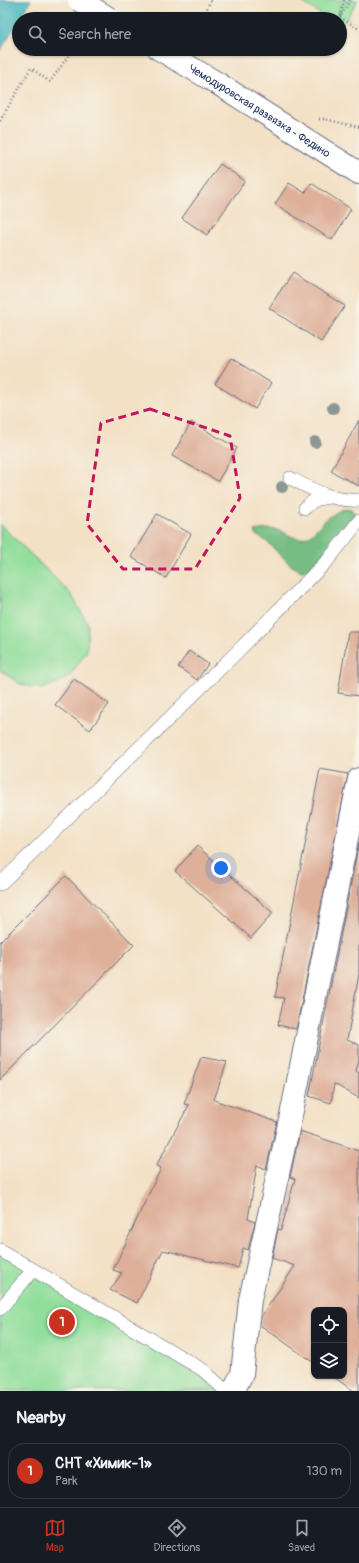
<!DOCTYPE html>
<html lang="en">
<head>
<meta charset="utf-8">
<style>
  :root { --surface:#171b24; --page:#242831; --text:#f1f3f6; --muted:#9ea1a6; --line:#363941; --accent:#c8321e }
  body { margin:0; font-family:Pangolin,sans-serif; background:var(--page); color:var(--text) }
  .controls { position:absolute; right:12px; bottom:12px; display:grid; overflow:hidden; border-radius:8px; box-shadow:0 1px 3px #0004 }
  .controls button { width:36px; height:36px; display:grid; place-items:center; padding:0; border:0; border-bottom:1px solid var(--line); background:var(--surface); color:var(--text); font:20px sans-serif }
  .you { position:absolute; left:221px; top:868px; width:14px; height:14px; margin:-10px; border:3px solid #fff; border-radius:50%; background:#1a73e8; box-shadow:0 0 0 6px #1a73e833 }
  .badge { display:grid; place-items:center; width:26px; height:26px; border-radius:50%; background:var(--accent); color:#fff; font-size:13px; font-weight:700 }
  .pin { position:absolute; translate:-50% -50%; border:2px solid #fff; box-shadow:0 1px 4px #0006 }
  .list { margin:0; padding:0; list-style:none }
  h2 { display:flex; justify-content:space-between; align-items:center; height:52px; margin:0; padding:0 16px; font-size:17px }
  h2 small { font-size:13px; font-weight:400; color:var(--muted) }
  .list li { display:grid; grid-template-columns:26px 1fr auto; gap:12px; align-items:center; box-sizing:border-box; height:56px; margin:0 8px 8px; padding:0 8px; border:1px solid var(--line); border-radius:16px }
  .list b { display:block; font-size:15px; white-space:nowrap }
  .list p { margin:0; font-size:13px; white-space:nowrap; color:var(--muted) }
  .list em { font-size:13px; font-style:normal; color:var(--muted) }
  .icon { flex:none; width:22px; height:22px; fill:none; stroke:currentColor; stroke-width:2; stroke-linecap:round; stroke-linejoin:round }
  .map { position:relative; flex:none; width:359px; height:1391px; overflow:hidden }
  .search { position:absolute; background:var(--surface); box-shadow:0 1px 3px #0004; left:12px; right:12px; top:12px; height:44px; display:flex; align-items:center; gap:10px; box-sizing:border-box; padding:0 14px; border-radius:22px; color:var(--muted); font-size:15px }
  .sheet { height:116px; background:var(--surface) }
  nav { display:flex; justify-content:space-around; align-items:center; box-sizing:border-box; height:56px; border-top:1px solid var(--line); background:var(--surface); font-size:11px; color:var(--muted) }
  nav a { display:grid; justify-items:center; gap:2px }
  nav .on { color:var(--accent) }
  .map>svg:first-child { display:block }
  .green { fill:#91de9b; stroke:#56867c }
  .forest { fill:#74bd83; stroke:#487670 }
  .water { fill:#49b8c0; stroke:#32748f }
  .building { fill:#deaf99 }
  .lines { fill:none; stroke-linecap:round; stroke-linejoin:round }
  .service-casing { stroke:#676d82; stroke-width:14 }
  .minor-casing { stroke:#676d82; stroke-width:24 }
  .tertiary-casing { stroke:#676d82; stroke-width:24 }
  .path { stroke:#676d82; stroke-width:2.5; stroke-dasharray:1 3; stroke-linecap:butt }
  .service { stroke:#fff; stroke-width:13 }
  .minor { stroke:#fff; stroke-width:22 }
  .tertiary { stroke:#fff; stroke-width:22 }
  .tertiary-bridge-casing { stroke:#676d82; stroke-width:24; stroke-linecap:butt }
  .tertiary-bridge { stroke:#fff; stroke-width:22 }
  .tree { fill:#8c9795 }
  .marked { fill:none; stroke:#c2185b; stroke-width:3; stroke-dasharray:8 5; stroke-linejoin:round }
  .labels { text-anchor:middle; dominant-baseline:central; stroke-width:3; stroke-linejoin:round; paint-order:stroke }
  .street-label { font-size:11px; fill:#1b2f5e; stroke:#f7f3e8 }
</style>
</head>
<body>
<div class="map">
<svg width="359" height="1391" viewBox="0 0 359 1391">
  <rect width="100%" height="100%" fill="#f7f3e8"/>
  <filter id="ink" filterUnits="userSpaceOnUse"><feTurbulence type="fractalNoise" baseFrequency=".025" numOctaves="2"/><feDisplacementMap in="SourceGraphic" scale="8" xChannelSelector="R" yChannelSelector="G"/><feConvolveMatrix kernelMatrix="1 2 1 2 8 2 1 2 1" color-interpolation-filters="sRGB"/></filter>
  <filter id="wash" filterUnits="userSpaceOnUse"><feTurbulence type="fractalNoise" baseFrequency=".012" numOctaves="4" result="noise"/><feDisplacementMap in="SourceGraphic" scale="16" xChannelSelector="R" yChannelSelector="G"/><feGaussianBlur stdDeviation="0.9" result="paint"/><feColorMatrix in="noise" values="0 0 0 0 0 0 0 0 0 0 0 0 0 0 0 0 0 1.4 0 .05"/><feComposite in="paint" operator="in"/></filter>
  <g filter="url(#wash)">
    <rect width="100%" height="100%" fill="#f3e1c6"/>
    <path class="green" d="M 299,0 L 358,0 L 341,28 L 340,19 L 328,19 Z
      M 0,524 L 71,594 L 88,624 L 87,651 L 68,678 L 42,689 L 20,684 L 0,670 Z
      M 0,1250 L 226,1391 L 0,1391 Z"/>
    <path class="forest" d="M 345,508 L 351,509 L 355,514 L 340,536 L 310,569 L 302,571 L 292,566 L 266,541 L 256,535 L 255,531 C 263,529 275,528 283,532 C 289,535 296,540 303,538 C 312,536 314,531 320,525 C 327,518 336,512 345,508 Z"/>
    <path class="water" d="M 0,0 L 31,0 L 0,51 Z"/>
    <g id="blocks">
      <path class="building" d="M 220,164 L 245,181 L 207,235 L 182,218 Z
        M 289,183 L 305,193 L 311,183 L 351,209 L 332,240 L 275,204 Z
        M 292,273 L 345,306 L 321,342 L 269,308 Z
        M 231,358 L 271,383 L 255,409 L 215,384 Z
        M 359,420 L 359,486 L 331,471 Z
        M 191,422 L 237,448 L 218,481 L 172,456 Z
        M 157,514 L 191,534 L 166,578 L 131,557 Z
        M 348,632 L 359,632 L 359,696 L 338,693 Z
        M 189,651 L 208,664 L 197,680 L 178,667 Z
        M 74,679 L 109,704 L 90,730 L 55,705 Z
        M 320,769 L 348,774 L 296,1029 L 278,1025 L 284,998 L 275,997 Z
        M 359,842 L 359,974 L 347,1040 L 359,1045 L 359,1060 L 356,1071 L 359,1073 L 359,1098 L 334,1084 L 331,1103 L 309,1096 Z
        M 197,846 L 273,913 L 251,938 L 175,871 Z
        M 66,876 L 134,945 L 0,1080 L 0,942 Z
        M 201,1057 L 227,1062 L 214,1100 L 277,1122 L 266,1169 L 257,1165 L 248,1219 L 255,1222 L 248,1250 L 243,1248 L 238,1268 L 163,1250 L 137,1303 L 110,1290 L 122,1273 L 113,1270 L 161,1168 L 156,1166 L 189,1105 L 184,1104 Z
        M 300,1131 L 359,1151 L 359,1391 L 354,1391 L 332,1376 L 344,1376 L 344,1310 L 314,1310 L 314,1363 L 260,1325 L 261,1317 L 295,1266 L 272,1258 L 278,1229 L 281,1230 L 295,1179 L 290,1177 Z"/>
    </g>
  </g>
  <g filter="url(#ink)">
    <use href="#blocks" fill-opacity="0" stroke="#676d82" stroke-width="1"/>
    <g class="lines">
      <g class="service-casing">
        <path id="service" d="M 290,478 C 311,489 334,502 359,500
          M 305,508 C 313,499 320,498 331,497
          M 0,884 L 235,654 L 328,560 L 359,521
          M 0,1250 L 203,1370 L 226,1391
          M 0,1309 L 33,1270"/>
      </g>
      <g class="minor-casing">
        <path id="minor" d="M 233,1391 L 242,1374 L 250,1300 L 293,1106 L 359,779"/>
      </g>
      <g class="tertiary-casing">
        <g id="tertiary">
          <path id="s1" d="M 159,49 L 217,83 L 359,173"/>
        </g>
      </g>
      <path class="path" d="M 344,0 L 340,17 L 350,0
        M 340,17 L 359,29
        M 201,19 L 211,0
        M 319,119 L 324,119 L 359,127
        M 0,121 L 31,68 L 50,82 L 73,49"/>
      <use href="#service" class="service"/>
      <use href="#minor" class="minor"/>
      <use href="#tertiary" class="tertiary"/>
      <g class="tertiary-bridge-casing">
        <path id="tertiary-bridge" d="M 79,0 L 110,19"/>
      </g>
      <use href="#tertiary-bridge" class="tertiary-bridge"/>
    </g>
    <g class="tree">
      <circle cx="333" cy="408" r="6"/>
      <circle cx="315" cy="442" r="6"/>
      <circle cx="282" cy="487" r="6"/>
    </g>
  </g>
  <path class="marked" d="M 150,409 L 230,436 L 240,498 L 195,569 L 123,569 L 87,524 L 101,423 Z"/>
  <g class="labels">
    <g class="street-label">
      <text stroke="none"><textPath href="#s1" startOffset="118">Чемодуровская развязка - Федино</textPath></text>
    </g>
  </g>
</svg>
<div class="controls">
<button><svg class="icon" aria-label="locate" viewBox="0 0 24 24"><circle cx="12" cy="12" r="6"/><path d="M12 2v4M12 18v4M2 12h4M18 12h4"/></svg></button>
<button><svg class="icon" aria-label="layers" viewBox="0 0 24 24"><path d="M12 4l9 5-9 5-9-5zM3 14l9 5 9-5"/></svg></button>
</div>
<div class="you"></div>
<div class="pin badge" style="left:62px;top:1322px">1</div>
<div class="search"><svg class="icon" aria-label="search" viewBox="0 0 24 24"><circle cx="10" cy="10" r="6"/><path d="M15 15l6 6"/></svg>Search here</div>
</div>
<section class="sheet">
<h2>Nearby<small></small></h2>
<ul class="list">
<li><span class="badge">1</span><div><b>СНТ «Химик-1»</b><p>Park</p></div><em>130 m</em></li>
</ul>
</section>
<nav>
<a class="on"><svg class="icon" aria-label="map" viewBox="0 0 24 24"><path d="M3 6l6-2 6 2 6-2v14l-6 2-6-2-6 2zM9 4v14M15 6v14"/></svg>Map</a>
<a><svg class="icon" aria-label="directions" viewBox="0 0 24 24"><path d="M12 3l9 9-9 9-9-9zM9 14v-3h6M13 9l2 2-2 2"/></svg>Directions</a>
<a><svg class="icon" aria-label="saved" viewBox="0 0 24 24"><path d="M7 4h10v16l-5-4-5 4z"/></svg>Saved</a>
</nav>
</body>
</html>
